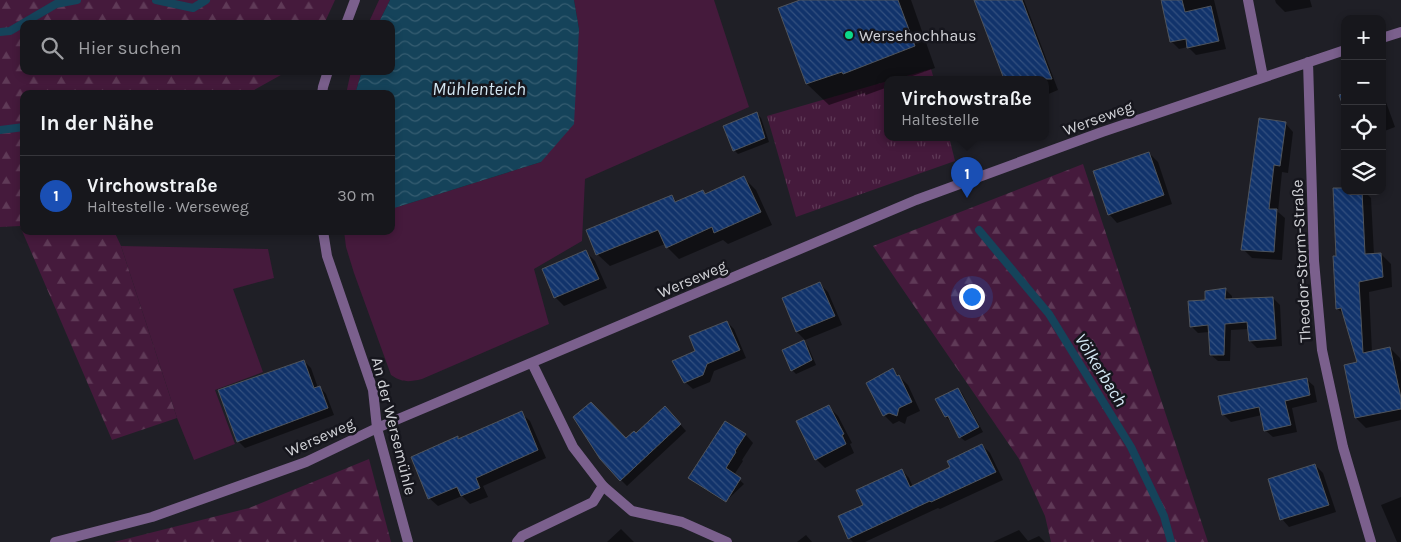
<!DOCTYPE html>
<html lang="de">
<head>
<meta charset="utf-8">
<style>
  :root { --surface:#17171c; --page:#202025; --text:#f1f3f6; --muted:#9e9fa3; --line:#36363b; --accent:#0cd98a }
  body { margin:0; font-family:Karla,sans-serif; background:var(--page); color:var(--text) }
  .controls { position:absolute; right:15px; top:15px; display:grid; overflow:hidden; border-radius:10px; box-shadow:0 2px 8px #0003 }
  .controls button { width:45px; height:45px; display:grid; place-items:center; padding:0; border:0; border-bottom:1px solid var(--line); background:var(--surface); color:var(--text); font:25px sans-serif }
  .you { position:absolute; left:971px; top:296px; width:18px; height:18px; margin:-12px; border:4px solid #fff; border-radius:50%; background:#1a73e8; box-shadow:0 0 0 8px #1a73e833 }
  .badge { display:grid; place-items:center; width:32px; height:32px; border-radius:50%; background:var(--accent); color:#fff; font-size:16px; font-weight:700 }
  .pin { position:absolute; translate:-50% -41px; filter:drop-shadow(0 1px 2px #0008) }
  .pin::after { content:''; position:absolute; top:26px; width:18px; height:15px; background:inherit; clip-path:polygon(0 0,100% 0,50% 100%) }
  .popup { position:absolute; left:884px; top:76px; width:165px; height:65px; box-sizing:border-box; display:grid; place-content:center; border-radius:10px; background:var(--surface); filter:drop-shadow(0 1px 4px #0005); font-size:16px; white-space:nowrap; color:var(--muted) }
  .popup b { font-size:19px; color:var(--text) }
  .popup::after { content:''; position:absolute; left:50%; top:100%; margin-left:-10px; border:10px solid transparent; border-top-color:var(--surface) }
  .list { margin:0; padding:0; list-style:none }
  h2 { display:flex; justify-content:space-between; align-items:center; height:65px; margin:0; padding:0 20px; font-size:21px }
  h2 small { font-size:16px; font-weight:400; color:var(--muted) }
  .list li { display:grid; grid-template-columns:32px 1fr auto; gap:15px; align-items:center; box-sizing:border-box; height:80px; padding:0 20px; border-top:1px solid var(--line) }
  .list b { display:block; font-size:19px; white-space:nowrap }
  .list p { margin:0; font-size:16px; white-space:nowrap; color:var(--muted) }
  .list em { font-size:16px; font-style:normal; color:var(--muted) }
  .icon { flex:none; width:28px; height:28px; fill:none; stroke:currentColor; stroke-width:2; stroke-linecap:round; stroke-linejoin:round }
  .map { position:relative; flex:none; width:1401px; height:542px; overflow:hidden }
  .search { position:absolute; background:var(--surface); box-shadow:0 2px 8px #0003; left:20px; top:20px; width:375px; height:55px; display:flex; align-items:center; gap:12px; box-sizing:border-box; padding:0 18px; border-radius:10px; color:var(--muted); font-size:19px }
  .panel { position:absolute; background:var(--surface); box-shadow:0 2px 8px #0003; left:20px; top:90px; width:375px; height:145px; border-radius:10px }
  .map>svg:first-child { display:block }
  .grass { fill:#451a3c }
  .forest { fill:url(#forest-firs) }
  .park { fill:url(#park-tufts) }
  .water { fill:url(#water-waves) }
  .shadow { fill:#0007 }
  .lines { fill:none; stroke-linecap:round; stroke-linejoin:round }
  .stream { stroke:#15435a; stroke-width:8 }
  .building { fill:url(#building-back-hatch); stroke:#4f545c }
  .service { stroke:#7b608d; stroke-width:10 }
  .minor { stroke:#7b608d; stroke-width:10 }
  .poi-dot { fill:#0cd98a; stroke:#16161d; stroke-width:2 }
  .labels { text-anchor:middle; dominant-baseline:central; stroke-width:5; stroke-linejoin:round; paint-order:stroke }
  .poi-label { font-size:16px; fill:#d1d2d7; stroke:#16161d; text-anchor:start }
  .street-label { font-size:16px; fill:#d1d2d7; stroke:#16161d }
  .water-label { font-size:18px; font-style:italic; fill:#d3e7f3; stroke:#16161d }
</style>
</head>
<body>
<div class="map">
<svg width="1401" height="542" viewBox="0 0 1401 542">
  <defs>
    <pattern id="forest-firs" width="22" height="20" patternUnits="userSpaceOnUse" patternTransform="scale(1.25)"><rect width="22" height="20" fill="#451a3c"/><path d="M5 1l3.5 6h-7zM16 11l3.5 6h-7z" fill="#5f3a57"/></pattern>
    <pattern id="park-tufts" width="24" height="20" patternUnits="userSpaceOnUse" patternTransform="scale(1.25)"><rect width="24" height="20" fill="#451a3c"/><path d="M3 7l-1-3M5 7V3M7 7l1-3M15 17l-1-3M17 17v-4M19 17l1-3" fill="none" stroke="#5f3a57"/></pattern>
    <pattern id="water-waves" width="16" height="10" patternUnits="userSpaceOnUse" patternTransform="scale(1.25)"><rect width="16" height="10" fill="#15435a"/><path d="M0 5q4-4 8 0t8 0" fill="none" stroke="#365d71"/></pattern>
    <pattern id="building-back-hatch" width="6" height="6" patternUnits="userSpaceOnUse" patternTransform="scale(1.25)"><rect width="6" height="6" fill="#11336b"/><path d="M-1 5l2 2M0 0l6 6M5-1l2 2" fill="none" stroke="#33507f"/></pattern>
  </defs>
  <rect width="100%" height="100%" fill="#1f1f26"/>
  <path class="grass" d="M 379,0 L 390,0 L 378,24 L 368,24 Z
    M 574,0 L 714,0 L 749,107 L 585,179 L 582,241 L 534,269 L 549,324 L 422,379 C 409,382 403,383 391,375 L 354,273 L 346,247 L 344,231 L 391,231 L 391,209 L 541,162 L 579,29 Z
    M 351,71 L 362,71 L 355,94 L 346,94 Z
    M 121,246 L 268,249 L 274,278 L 233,289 L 263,372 L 215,390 L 235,444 L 194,460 L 177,418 Z"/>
  <path class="forest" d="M 0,0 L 335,0 L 324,24 L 24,24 L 24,71 L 288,71 L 247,94 L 24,94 L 24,231 L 114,231 L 121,246 L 177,418 L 112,440 L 20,226 L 0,227 Z
    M 1083,164 L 1208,542 L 1051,542 L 1045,516 L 1019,459 L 873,246 Z
    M 369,459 L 391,542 L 114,542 L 249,508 Z"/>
  <path class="park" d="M 931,69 L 934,79 L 896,79 Z
    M 888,81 L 888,137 L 949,137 L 955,161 L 796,217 L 767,116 Z"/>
  <path class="water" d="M 390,0 L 574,0 L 579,29 L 574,124 L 541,162 L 391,209 L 391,94 L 355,94 L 362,71 L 391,71 L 391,24 L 378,24 Z"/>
  <path class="shadow" d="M 805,0 L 911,0 L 935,68 L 904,79 L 888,79 L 888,87 L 866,95 L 864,93 L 829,105 L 807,84 Z
    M 975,0 L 1024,0 L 1058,90 L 1046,95 L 1046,79 L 1005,79 Z
    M 1160,0 L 1214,0 L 1226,49 L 1196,55 L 1188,47 L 1179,49 L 1171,41 L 1167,19 Z
    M 1275,0 L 1310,0 L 1312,7 L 1285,12 L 1276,3 Z
    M 1382,91 L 1395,127 L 1382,132 Z
    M 757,114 L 761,118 L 769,142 L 738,154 L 734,150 Z
    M 1285,123 L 1293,132 L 1288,173 L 1282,172 L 1278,212 L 1285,218 L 1282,260 L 1252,258 L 1244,250 Z
    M 1149,153 L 1158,162 L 1172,204 L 1117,223 L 1109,214 Z
    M 744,178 L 756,190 L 772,225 L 728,244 L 723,240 L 679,259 L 667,247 L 665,244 L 610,266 L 597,254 L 672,197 L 677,202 L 702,191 L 706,195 Z
    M 1345,191 L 1364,191 L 1371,198 L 1374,255 L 1381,254 L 1391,264 L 1392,287 L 1369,292 L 1372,352 L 1390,348 L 1400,358 L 1401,363 L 1401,420 L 1366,428 L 1356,418 L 1359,363 L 1345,316 L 1337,308 L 1337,257 Z
    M 586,252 L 595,261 L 607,288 L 564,306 L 555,297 Z
    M 819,283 L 828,292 L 842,325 L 805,340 L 797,332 Z
    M 1225,289 L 1232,296 L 1232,300 L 1273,298 L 1280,305 L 1282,346 L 1257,348 L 1250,341 L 1249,329 L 1231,330 L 1230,361 L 1218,361 L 1211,355 L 1209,332 L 1198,333 L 1191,326 L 1207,301 Z
    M 727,322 L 734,329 L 746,358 L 714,371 L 710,382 L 693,389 L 685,382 L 696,352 Z
    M 804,341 L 808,346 L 816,365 L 796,374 L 792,370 Z
    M 304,361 L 311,368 L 318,388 L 320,387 L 326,394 L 334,415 L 245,448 L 238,441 Z
    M 893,370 L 908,385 L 920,411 L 907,417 L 905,424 L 899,421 L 893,424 L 884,415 Z
    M 1306,379 L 1314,386 L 1317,402 L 1292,408 L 1297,432 L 1273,437 L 1265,430 L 1262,415 L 1231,422 L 1224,415 L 1219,397 Z
    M 958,389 L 962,393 L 983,432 L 965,441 L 960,437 L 952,420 L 950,421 L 946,417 Z
    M 829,407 L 838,416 L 852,443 L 850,444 L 854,453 L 825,468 L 816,459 Z
    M 521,413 L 530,421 L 546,458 L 483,486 L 488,497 L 470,504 L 462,496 L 438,506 L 429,498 L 457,438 L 459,440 Z
    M 672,415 L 686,431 L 627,486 L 621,480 L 626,440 Z
    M 726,423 L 746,435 L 753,443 L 742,460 L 743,461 L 734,475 L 744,484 L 725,502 L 698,485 L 690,478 Z
    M 982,445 L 990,453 L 1003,480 L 940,509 L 938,508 L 865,542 L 853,542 L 849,538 L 865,506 L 902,470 L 909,478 L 913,487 L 952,468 Z
    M 1315,465 L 1323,473 L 1336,512 L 1289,527 L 1282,519 Z
    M 1401,497 L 1401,542 L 1397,542 L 1381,505 Z
    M 621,529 L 634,542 L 607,542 Z
    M 1019,530 L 1028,541 L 1039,536 L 1045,542 L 993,542 Z
    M 806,535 L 812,542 L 797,542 Z"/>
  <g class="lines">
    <path class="stream" d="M 156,0 L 193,8 L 206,0
      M 0,32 L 10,31 L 56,4 L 77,0
      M 0,130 L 24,127
      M 979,230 L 1049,314 L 1131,447 L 1164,516 L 1171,542"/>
  </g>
  <path class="building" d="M 800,0 L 898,0 L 915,46 L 843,74 L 842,72 L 806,84 L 778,8 Z
    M 974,0 L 1022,0 L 1052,79 L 1004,79 Z
    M 1161,0 L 1182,0 L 1185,12 L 1211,6 L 1219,41 L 1187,48 L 1186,39 L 1170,42 Z
    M 1345,93 L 1345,111 L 1339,95 Z
    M 757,112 L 765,138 L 733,151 L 723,126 Z
    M 1259,118 L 1286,122 L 1280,166 L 1274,165 L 1269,209 L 1277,209 L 1274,252 L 1241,250 Z
    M 1149,152 L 1164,195 L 1108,215 L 1093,171 Z
    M 744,176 L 761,212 L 714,233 L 712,227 L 666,248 L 658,230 L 596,255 L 586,230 L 672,195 L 675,202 L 703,190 L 705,194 Z
    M 1333,188 L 1345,188 L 1345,191 L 1362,191 L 1365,254 L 1381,253 L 1383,277 L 1359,282 L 1363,353 L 1390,347 L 1401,398 L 1401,409 L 1355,418 L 1344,365 L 1357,362 L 1341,308 L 1336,309 L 1333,256 L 1336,256 Z
    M 586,250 L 599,279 L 554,298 L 542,269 Z
    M 820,282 L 835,316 L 796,332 L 782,298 Z
    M 1226,288 L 1225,299 L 1273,297 L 1276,339 L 1249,341 L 1247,322 L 1225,324 L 1224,355 L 1210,355 L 1208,325 L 1190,327 L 1188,301 L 1205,300 L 1205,291 Z
    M 727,321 L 740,350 L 707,364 L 703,375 L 684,383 L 672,361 L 695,351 L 689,336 Z
    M 804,340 L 812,360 L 791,371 L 782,350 Z
    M 304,360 L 314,388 L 320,386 L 328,408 L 237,442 L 218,390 Z
    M 893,368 L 897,376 L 899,375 L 912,402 L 899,408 L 897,416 L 889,413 L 883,416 L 866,383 Z
    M 1307,378 L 1310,395 L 1285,401 L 1291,425 L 1264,431 L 1259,407 L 1222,415 L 1218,396 Z
    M 958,388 L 979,427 L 959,438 L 948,416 L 945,417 L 935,399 Z
    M 591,402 L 626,438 L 634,431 L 636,433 L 665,406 L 681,424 L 620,481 L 600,459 L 573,417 Z
    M 829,405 L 844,434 L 842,435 L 846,444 L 815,460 L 796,421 Z
    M 522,411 L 538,450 L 476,478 L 480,488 L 461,496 L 457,487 L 428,499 L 411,457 L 458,436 L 458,439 Z
    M 725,421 L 746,434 L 735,451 L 736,452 L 726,468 L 741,478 L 726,502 L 688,478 Z
    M 982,444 L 996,472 L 931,502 L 930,501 L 848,539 L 838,516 L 863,505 L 856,490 L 902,469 L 910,487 L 950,467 L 947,461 Z
    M 1315,464 L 1329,505 L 1280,520 L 1268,479 Z"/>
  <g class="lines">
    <path class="service" d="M 517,542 L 522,536 L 593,502 L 603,486"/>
    <path class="minor" d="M 1248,0 L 1263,77
      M 346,24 L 355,0
      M 1382,38 L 1401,32
      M 1308,62 L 1314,261 L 1322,350 L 1343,447 L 1371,542
      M 322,94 L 323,87 L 328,71
      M 323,231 L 327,256 L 373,390 L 377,428 L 408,542
      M 532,363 L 573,447 L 603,486 L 632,511 L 682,522 L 727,542
      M 55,542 L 152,517 L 306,462 L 377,428 L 916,200 L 1102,132 L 1345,50"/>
  </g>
  <circle class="poi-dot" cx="849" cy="35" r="5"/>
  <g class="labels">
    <g class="poi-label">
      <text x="859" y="35">Wersehochhaus</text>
    </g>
    <g class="street-label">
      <text transform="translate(1098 118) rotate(-20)">Werseweg</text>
      <text transform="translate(1301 261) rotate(-93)">Theodor-Storm-Straße</text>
      <text transform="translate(692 279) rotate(-23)">Werseweg</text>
      <text transform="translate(394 426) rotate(76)">An der Wersemühle</text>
      <text transform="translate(320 437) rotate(-24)">Werseweg</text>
    </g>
    <g class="water-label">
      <text x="479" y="89">Mühlenteich</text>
      <text transform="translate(1101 370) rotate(58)">Völkerbach</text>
    </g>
  </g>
</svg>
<div class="controls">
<button>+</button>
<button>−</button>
<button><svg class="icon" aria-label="locate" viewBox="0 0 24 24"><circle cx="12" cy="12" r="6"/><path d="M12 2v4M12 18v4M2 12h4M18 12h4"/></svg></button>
<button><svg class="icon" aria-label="layers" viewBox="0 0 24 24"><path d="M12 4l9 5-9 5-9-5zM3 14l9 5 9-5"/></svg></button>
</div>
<div class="you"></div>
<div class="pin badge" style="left:967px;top:198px;background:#1a4fb4">1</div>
<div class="popup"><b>Virchowstraße</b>Haltestelle</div>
<div class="search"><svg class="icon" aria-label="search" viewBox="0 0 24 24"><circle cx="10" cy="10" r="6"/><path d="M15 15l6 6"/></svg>Hier suchen</div>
<section class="panel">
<h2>In der Nähe<small></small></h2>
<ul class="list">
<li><span class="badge" style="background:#1a4fb4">1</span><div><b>Virchowstraße</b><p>Haltestelle · Werseweg</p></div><em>30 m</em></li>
</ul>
</section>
</div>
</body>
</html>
